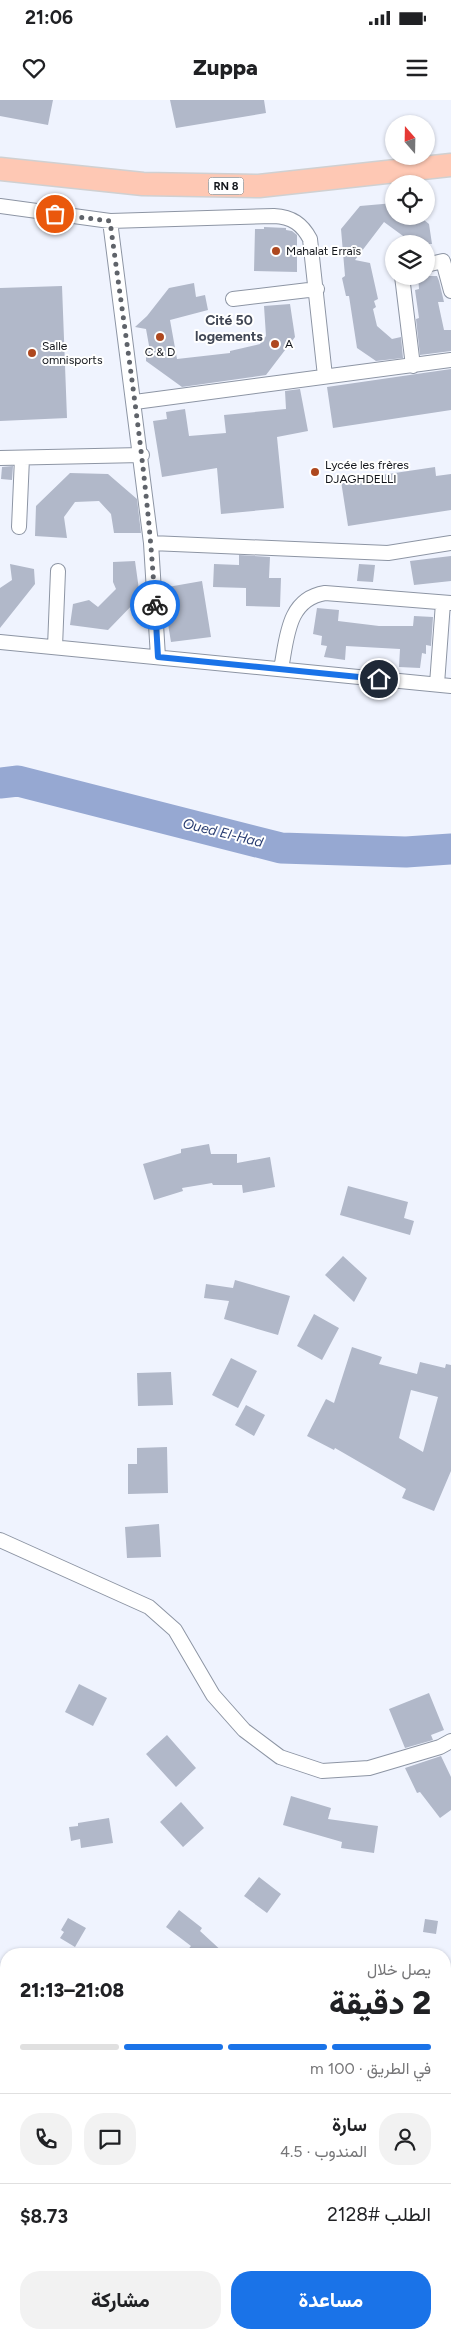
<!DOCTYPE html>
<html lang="ar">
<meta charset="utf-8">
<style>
:root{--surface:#fff;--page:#f2f2f2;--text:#202124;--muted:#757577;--line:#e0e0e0;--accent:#1a73e8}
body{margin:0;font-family:Figtree,Vazirmatn,sans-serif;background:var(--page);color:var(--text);direction:rtl;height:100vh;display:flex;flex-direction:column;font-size:19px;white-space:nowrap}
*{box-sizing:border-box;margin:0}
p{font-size:16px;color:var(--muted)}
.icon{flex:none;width:28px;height:28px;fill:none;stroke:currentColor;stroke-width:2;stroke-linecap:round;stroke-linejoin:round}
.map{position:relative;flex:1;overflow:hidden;direction:ltr}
.panel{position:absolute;left:0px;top:1848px;width:451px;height:391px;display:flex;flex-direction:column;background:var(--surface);border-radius:20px 20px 0 0;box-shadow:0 1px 4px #0004;direction:rtl}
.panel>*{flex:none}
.needle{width:32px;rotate:340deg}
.controls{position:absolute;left:385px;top:15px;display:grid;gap:10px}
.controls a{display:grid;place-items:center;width:50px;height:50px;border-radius:50%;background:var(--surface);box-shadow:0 1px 4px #0004;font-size:25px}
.pin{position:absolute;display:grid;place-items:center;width:42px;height:42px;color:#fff;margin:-21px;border:2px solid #fff;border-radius:50%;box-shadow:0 1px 5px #0007}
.courier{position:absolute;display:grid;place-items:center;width:50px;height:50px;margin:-25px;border:4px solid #1a73e8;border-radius:50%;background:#fff;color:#222;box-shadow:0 1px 6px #0007}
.overview em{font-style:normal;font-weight:800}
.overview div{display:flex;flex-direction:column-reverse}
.overview{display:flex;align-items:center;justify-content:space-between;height:85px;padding:0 20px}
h1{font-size:32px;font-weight:800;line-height:38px}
.bar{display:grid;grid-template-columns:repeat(4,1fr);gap:8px 5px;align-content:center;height:60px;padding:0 20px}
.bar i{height:6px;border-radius:4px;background:var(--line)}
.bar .current{background:var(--accent)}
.bar p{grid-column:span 4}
.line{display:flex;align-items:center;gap:12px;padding:0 20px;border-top:1px solid var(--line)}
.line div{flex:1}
.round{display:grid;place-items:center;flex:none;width:52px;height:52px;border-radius:20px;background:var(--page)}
.cta{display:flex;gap:10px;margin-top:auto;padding:10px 20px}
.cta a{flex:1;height:58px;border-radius:20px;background:var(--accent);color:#fff;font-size:20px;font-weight:800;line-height:58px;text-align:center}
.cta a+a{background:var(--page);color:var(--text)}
.status{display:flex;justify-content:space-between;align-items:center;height:35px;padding:0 25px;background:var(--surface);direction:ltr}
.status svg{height:14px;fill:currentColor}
header{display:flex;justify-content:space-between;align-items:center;height:65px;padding:0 20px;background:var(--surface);font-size:22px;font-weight:800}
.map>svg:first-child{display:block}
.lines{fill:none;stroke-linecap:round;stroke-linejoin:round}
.river{stroke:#96a8d2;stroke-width:31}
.building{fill:#b1b8c9;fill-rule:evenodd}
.street-casing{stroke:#8d95a4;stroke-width:16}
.primary-casing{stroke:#d0d0d1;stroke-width:25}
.street{stroke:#fff;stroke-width:14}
.primary{stroke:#fec8b4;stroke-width:22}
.done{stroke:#5f636a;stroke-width:5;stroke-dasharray:0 9}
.route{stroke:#1a73e8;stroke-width:6}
.poi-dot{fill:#ae481f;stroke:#fff;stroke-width:2}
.labels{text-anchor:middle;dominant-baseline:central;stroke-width:4;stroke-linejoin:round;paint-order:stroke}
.shield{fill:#fff;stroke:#595b5f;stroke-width:1}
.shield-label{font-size:11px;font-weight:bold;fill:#12151b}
.poi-label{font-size:12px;fill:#12151b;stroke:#fff;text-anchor:start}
.neighbourhood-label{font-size:14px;font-weight:bold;fill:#404654;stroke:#fff}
.water-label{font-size:14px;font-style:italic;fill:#293d72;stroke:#fff}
</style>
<div class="status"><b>21:06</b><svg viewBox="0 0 49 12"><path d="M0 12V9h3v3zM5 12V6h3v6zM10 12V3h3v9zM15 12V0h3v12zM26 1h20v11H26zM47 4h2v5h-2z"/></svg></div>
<header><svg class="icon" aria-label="menu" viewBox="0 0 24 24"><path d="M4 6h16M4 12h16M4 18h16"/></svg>Zuppa<svg class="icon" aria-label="heart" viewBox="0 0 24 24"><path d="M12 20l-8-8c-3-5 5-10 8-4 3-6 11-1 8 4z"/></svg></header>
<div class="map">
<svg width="451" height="2238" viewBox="0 0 451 2238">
<rect width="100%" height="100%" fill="#eff3fe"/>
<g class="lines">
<path class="river" d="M0,683L18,681L281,748L406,752L451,749"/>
</g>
<path class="building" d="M0,0H53L48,25L0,16Z
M170,0H264L266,13L176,28Z
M394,103V116H419L429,124L432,144H414L384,122L355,160L370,163L378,199L374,201L376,207L373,209L377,226L392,239L401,237L403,258L376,261L357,248L349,196H346L342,178L345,176L341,129L360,106Z
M264,127L286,128V130L292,131L297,135V172L254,171L255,129H264Z
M418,176H437L439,181L444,202H438L444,230H451V251L420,255L416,219L419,218L415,190L419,189Z
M194,183L196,197L205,195L208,210L170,220L177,259L230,253V251L260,244L266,236L264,206L290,204L295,237L266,275L182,287L146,261V252L150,251L146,229L135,227L147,216L169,188Z
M62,186L67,318L0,321V188Z
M451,269V310L333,328L327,287Z
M300,289L308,331L277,337L284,408L221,414L217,368L162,377L153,321L167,319L166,312L185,309L189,336L226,333L224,315L286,309L285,291Z
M13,366L12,380L1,379L2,367Z
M435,367L436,376L451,374V410L348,426L341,381Z
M70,373L108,374L137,399L141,433H114L111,414L99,401L75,402L64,417L67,438L35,436L36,406Z
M239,455L270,457L269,478H281L280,507L246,506V488L213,487L214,464L239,465Z
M451,456V481L414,485L410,461Z
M135,461L140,497L108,530L70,525L73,504L89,500L98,507L116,489L113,482V462Z
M10,464L34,469L35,484L0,528V488L12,480Z
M359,464L375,465L373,482L357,481Z
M202,481L211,537L171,542L162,488Z
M317,508L339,510L338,521L379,526H413L414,516L433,517L431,546L426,545V554L422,553L420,568L399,567L400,549L346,546L345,560L324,557L327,546L321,545L322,536L313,534Z
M209,1044L211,1054H237V1063L270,1057L275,1087L243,1093L242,1085H213L212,1083L182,1088L183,1091L154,1100L143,1064L181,1053V1049Z
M348,1086L408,1102L404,1118L414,1121L410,1135L340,1115Z
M343,1156L367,1178L354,1202L325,1175Z
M235,1180L290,1196L278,1235L224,1219L229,1201L204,1198L206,1184L233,1188Z
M314,1214L339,1228L322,1260L297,1246Z
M352,1247L382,1257L379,1264L417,1274L420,1262L445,1268L446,1264L451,1265V1371L434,1411L402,1398L406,1389L335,1348L334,1350L307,1336L326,1299L334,1303ZM411,1290L438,1297L423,1352L399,1338Z
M231,1258L257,1271L238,1308L212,1295Z
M171,1272L173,1305L138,1306L137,1273Z
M246,1305L265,1315L254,1336L235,1325Z
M167,1347L168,1393L128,1394V1364H137V1348Z
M159,1424L161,1457L127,1458L125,1427Z
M79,1584L107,1598L93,1626L65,1612Z
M429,1593L444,1630L431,1635L433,1640L405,1648L389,1609Z
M167,1635L196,1668L176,1687L146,1654Z
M441,1656L451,1677V1710L440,1718L420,1692L417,1693L405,1668Z
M291,1696L331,1708L328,1719L378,1726L374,1753L341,1748L342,1742L283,1725Z
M181,1702L204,1728L183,1747L160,1722Z
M109,1718L113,1743L81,1748L80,1739L71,1741L69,1727L78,1726V1723Z
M259,1777L281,1794L267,1813L244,1796Z
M179,1810L202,1828L200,1831L225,1854H184L191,1846L166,1827Z
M68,1818L86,1828L75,1847L60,1838L64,1832L61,1830Z
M425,1819L438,1821L436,1834L423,1832Z"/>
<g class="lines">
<defs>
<path id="street" d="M0,106L110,121L274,116C292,117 302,124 310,139L325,276
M110,121L151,443L158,557
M426,165L443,161L451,191
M402,176L413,266
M233,199L317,189
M135,302L451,260
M0,358L142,355
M19,427L22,358
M151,443L388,453L451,443
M0,542L451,586
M55,547L58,471
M281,569C287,539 287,499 325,493L451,503
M437,584L443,503
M0,1440L149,1507L175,1530L213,1595L244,1630L280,1657L322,1671L369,1668L440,1647L451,1641"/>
<path id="primary" d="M0,69L143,84L259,86L451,65"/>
</defs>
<use href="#street" class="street-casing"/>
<use href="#primary" class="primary-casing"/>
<use href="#street" class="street"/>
<use href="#primary" class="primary"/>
</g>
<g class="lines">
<path class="done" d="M55,114L110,121C127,249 148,376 155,505"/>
<path class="route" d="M155,505L158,557L379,579"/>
</g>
<g class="poi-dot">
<circle cx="276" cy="151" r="5"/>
<circle cx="160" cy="237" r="5"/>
<circle cx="275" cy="244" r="5"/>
<circle cx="32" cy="253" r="5"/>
<circle cx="315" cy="372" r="5"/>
</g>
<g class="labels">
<rect class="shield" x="208.5" y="77.5" width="35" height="17" rx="4"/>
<g class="shield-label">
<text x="226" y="86">RN 8</text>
</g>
<g class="poi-label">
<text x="286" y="151">Mahalat Erraïs</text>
<text x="285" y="244">A</text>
<text x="42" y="246">Salle<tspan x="42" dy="14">omnisports</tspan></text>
<text x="160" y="252" text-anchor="middle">C &amp; D</text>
<text x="325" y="365">Lycée les frères<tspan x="325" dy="14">DJAGHDELLI</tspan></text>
</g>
<g class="neighbourhood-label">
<text x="229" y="220">Cité 50<tspan x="229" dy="16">logements</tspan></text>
</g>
<g class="water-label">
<text transform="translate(223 733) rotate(14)">Oued El-Had</text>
</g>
</g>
</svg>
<div class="controls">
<a><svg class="needle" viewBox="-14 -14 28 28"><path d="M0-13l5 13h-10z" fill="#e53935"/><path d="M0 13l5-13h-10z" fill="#757577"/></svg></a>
<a><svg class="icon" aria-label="locate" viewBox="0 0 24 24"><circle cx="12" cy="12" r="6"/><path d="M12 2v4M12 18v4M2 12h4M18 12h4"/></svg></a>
<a><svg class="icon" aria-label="layers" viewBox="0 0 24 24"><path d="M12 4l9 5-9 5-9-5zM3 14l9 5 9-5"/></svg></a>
</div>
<div class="pin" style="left:55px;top:114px;background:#ea580c"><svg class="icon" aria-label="bag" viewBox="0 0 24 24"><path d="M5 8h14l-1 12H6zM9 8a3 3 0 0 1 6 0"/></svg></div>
<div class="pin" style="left:379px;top:579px;background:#1f2937"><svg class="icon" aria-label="home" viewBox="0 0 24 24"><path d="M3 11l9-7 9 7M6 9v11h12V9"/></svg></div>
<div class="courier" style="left:155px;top:505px"><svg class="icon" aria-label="bike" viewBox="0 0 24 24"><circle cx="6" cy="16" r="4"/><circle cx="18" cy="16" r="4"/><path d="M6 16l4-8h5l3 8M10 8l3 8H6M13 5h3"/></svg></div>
<section class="panel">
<div class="overview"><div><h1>2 دقيقة</h1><p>يصل خلال</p></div><em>21:08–21:13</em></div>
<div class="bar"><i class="current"></i><i class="current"></i><i class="current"></i><i></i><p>في الطريق · 100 m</p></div>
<div class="line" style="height:90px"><a class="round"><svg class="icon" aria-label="person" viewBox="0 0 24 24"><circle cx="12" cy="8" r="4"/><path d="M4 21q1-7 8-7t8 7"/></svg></a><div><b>سارة</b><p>المندوب · 4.5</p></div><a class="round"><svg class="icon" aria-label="chat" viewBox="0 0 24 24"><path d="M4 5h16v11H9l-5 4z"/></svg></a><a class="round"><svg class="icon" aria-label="phone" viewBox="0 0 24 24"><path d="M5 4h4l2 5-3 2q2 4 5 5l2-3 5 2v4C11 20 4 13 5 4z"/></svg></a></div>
<div class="line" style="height:65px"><div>الطلب #2128</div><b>$8.73</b></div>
<div class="cta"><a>مساعدة</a><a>مشاركة</a></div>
</section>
</div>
